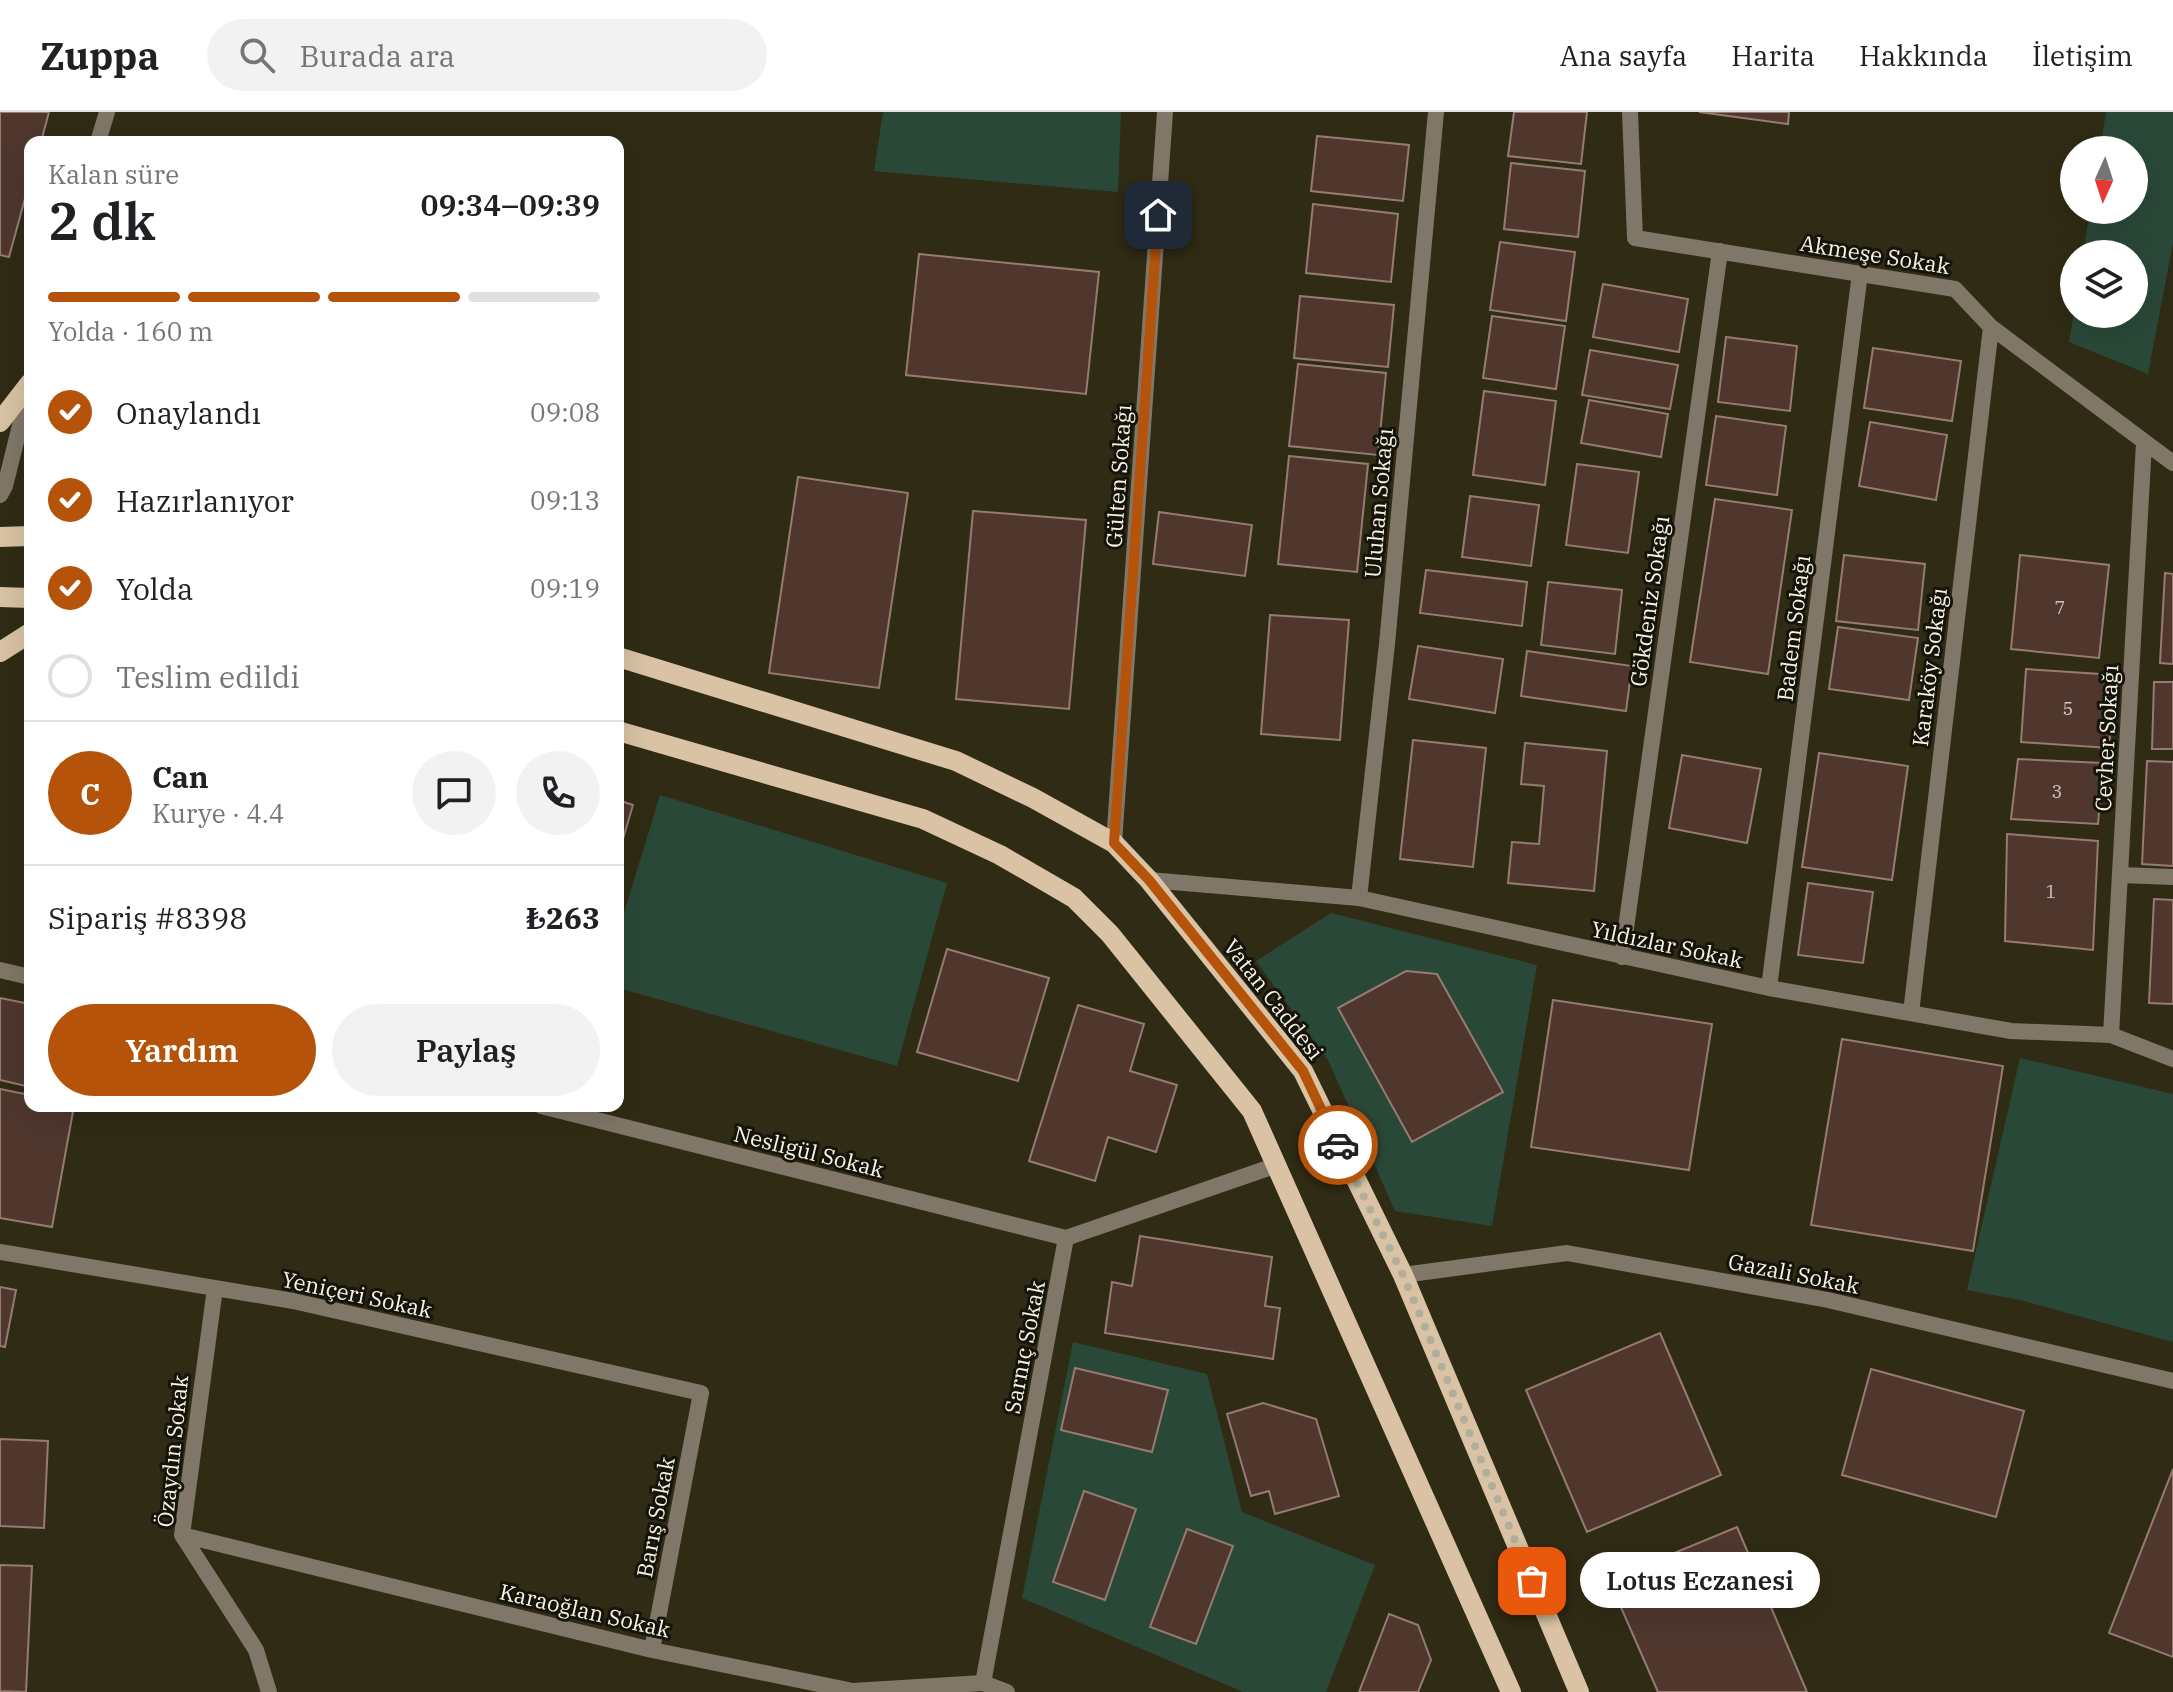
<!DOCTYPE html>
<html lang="tr">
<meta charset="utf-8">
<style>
:root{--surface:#fff;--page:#f2f2f2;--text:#202124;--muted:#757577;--line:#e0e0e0;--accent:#b45309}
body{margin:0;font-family:"IBM Plex Serif",serif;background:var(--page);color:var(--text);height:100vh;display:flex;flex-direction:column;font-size:30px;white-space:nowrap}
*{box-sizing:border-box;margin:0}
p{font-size:26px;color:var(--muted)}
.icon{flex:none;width:44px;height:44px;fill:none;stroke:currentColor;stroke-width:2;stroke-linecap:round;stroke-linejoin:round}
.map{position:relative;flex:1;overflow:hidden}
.sheet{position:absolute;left:24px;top:24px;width:600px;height:976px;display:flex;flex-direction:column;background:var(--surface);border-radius:16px;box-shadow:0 8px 32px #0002}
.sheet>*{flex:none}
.needle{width:52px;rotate:183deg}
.buttons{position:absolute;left:2060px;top:24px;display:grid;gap:16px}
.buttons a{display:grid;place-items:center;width:88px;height:88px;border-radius:50%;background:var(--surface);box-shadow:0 8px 32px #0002;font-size:40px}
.pin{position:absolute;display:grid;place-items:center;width:68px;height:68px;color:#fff;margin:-34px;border-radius:16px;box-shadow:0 4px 12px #0006}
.courier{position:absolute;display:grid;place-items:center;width:80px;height:80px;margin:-40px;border:6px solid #b45309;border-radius:50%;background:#fff;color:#222;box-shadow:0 2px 10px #0007}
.bubble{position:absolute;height:56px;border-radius:28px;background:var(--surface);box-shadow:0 8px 32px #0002;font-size:26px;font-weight:600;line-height:56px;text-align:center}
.summary em{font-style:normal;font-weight:600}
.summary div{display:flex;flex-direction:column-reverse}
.summary{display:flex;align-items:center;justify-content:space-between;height:136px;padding:0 24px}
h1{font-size:52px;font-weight:600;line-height:60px}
.bar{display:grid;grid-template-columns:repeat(4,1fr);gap:12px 8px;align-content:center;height:96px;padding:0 24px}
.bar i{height:10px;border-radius:6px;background:var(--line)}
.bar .current{background:var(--accent)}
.bar p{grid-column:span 4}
.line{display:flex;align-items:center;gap:20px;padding:0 24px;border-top:2px solid var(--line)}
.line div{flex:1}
.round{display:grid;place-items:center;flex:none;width:84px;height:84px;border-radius:42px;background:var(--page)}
ol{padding:0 24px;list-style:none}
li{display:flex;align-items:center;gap:24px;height:88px}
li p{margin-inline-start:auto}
li .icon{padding:8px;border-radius:50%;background:var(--accent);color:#fff;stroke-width:4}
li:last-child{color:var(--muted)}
li i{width:44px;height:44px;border:4px solid var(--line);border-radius:50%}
.button{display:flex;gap:16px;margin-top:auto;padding:16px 24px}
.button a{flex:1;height:92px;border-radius:48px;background:var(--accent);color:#fff;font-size:32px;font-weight:600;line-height:92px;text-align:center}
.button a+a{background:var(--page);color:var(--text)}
header{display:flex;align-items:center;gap:48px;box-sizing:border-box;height:112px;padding:0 40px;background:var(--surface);border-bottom:2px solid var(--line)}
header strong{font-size:38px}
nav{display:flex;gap:44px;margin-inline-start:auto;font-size:28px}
.search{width:560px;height:72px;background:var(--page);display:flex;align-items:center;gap:20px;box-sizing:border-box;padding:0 28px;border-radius:44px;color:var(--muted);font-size:30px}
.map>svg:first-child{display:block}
.green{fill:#2a4838}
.building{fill:#4f372e;stroke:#967b71;stroke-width:2}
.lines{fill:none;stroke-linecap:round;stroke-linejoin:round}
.service{stroke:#817768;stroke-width:16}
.minor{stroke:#817768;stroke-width:16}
.tertiary{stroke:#817768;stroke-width:16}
.primary{stroke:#d9c3a4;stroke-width:20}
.done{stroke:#b1ae9c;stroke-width:8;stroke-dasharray:0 14.4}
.route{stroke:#b45309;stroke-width:10}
.labels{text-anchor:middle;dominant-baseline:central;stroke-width:6;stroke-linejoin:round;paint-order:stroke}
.number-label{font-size:18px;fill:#cdc5b8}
.street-label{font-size:22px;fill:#f7f4e6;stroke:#16140a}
</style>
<header>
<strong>Zuppa</strong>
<div class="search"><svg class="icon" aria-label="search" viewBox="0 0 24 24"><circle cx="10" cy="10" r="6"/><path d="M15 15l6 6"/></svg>Burada ara</div>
<nav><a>Ana sayfa</a><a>Harita</a><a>Hakkında</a><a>İletişim</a></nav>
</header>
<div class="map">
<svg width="2173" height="1580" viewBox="0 0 2173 1580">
<rect width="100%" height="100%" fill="#302b14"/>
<path class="green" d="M883,0H1121L1118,80L874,59Z
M2106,0H2173V131L2148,262L2069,230L2074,201L2134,202V142H2083L2090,98H2134V38H2100Z
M660,683L947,771L897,954L618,876V820Z
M1331,801L1537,853L1492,1114L1395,1099L1328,948L1256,849Z
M2020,946L2173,982V1230L2020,1188L1967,1178Z
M1073,1230L1207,1262L1242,1400L1375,1453L1326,1580H1243L1022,1486Z"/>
<path class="building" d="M0,0H49L41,30H30V68L9,145L0,143Z
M1514,0H1587L1581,52L1508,44Z
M1699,0H1789L1788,12Z
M1317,24L1409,33L1403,89L1311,79Z
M1511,51L1585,59L1578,125L1504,117Z
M1313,92L1398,102L1391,170L1306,161Z
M1500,130L1575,140L1566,209L1490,198Z
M919,142L1099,160L1086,282L906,263Z
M1603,172L1688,187L1679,240L1593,225Z
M1300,184L1394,193L1388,255L1294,246Z
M1492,204L1565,214L1556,277L1483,266Z
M1726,225L1797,234L1790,299L1718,290Z
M1873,236L1961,249L1952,309L1864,296Z
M1590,238L1678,253L1670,297L1582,283Z
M1298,252L1386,261L1378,343L1289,334Z
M1484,279L1556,289L1545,373L1473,363Z
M1589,288L1668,302L1661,345L1581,331Z
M1716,304L1786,314L1777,383L1706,373Z
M1870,310L1947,323L1936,388L1859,374Z
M1289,344L1368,352L1357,460L1278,452Z
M1577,352L1639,360L1628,441L1566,433Z
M798,365L908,381L879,576L769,561Z
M1470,384L1539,393L1531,454L1462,445Z
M1715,387L1792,398L1768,562L1690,550Z
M973,399L1086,408L1069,597L956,587Z
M1159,400L1252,413L1245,464L1153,452Z
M1844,443L1925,452L1918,518L1836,509Z
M2020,443L2109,453L2099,546L2011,537Z
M1426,458L1527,470L1522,514L1420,501Z
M2165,461L2173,462V552L2160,551Z
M1548,470L1622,478L1615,542L1541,533Z
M1270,503L1349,508L1340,628L1261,622Z
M1838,515L1918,526L1909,588L1829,577Z
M1418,534L1503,547L1495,601L1409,587Z
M1527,539L1632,554L1626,599L1521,584Z
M2026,557L2115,563L2109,636L2021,630Z
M2154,570H2173V637H2152Z
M1413,628L1486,636L1473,755L1400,747Z
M1525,631L1607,639L1594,779L1508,771L1512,730L1539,732L1544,674L1521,672Z
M1819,641L1908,654L1892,768L1802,755Z
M1682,643L1761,657L1747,731L1669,716Z
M2018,647L2103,651L2098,712L2011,707Z
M2147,649L2173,650V754L2142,752Z
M618,688L633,693L618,744Z
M2007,722L2098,729L2093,838L2005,829Z
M1808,771L1873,780L1863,851L1798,843Z
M2154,787L2173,788V892L2149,891Z
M947,837L1049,866L1018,969L917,940Z
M1406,859L1437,862L1503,980L1412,1030L1338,896Z
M0,886L30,892V975L0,968Z
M1553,888L1712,912L1689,1058L1531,1035Z
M1078,893L1144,912L1130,959L1177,973L1156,1040L1108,1025L1095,1069L1029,1049Z
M1842,927L2003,954L1973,1139L1811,1113Z
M0,977L30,983V994H74L52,1115L0,1106Z
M1140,1124L1272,1145L1265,1194L1280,1196L1273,1247L1105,1221L1112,1170L1132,1174Z
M0,1175L16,1178L5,1235L0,1234Z
M1660,1221L1721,1363L1587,1420L1526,1278Z
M1075,1256L1168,1278L1152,1340L1061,1318Z
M1871,1257L2024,1299L1996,1405L1842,1363Z
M1263,1291L1316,1307L1339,1384L1275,1402L1269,1379L1251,1384L1227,1302Z
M0,1327L48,1329L44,1416L0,1414Z
M2173,1357V1545L2109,1521Z
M1084,1379L1136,1397L1105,1488L1053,1470Z
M1737,1415L1807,1580H1658L1609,1468Z
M1187,1417L1233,1434L1196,1532L1150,1515Z
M0,1453L32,1454L26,1580L0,1579Z
M1389,1502L1418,1513L1431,1548L1418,1580H1359Z"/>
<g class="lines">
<path class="service" d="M2120,763L2173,765"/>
<path class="minor" d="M1630,0L1635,126L1955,177L1991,215L2173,351
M1114,731L1165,0
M1149,768L1359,786L1769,876L2011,919L2111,923L2173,947
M1359,786L1387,532L1436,0
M1622,845L1720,139
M0,858L30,865
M1769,876L1860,161
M1911,901L1991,215
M2111,923L2144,331
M541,994L1066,1126
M0,1140L293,1189L701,1281L652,1538
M1403,1163L1567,1141L1828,1188L2173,1269
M215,1176L182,1423L256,1538L269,1580
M182,1423L652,1538L853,1579L983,1571L1007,1580
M983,1571L1066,1126L1277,1053"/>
<path class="tertiary" d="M98,30L107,0
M0,383L5,374L29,277"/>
<path class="primary" d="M0,310L30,271
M0,425L30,424
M0,485L30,486
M0,540L30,521
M618,545L956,649L1033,686L1114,731L1149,768L1303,959L1403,1163L1579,1580
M618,619L923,707L1000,743L1074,786L1110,822L1252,999L1511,1580"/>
</g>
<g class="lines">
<path class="done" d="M1338,1033L1403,1163L1532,1469"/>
<path class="route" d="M1158,103L1114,731L1149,768L1303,959L1338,1033"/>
</g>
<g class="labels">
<g class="number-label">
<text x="2060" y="495">7</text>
<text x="2068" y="596">5</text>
<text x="2057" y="679">3</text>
<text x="2051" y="779">1</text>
</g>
<g class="street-label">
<text transform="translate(1875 142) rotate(9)">Akmeşe Sokak</text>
<text transform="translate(1118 364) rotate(-86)">Gülten Sokağı</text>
<text transform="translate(1378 391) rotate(-85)">Uluhan Sokağı</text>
<text transform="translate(1649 489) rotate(-82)">Gökdeniz Sokağı</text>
<text transform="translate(1793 516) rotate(-83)">Badem Sokağı</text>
<text transform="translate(1929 555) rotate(-83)">Karaköy Sokağı</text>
<text transform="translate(2106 626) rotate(-87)">Cevher Sokağı</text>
<text transform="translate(1667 832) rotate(12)">Yıldızlar Sokak</text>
<text transform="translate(1274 887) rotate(52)">Vatan Caddesi</text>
<text transform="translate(809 1039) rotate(14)">Nesligül Sokak</text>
<text transform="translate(1794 1161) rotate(11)">Gazali Sokak</text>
<text transform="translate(357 1182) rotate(12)">Yeniçeri Sokak</text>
<text transform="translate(1024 1235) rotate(-79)">Sarnıç Sokak</text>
<text transform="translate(172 1339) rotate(-84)">Özaydın Sokak</text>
<text transform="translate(655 1405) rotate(-79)">Barış Sokak</text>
<text transform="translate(585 1498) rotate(13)">Karaoğlan Sokak</text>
</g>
</g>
</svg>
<div class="buttons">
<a><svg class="needle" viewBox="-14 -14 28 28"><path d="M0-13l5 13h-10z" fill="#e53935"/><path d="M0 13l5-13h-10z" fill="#757577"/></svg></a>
<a><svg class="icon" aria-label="layers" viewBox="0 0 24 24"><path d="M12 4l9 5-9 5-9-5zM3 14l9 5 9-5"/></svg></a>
</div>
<div class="pin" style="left:1532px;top:1469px;background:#ea580c"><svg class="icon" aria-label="bag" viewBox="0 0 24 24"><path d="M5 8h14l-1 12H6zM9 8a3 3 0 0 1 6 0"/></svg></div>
<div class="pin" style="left:1158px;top:103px;background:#1f2937"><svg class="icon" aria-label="home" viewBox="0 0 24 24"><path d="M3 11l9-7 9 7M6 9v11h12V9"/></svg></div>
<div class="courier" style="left:1338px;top:1033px"><svg class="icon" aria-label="car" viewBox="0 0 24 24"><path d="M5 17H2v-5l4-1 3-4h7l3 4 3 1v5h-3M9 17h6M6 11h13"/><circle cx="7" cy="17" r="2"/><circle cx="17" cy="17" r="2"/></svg></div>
<div class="bubble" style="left:1580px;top:1440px;width:240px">Lotus Eczanesi</div>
<section class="sheet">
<div class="summary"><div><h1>2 dk</h1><p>Kalan süre</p></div><em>09:34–09:39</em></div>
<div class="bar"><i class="current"></i><i class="current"></i><i class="current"></i><i></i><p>Yolda · 160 m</p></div>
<ol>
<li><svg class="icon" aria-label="check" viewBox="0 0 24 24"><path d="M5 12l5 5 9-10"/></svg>Onaylandı<p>09:08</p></li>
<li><svg class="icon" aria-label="check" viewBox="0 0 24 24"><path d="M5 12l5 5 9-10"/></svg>Hazırlanıyor<p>09:13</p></li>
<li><svg class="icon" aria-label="check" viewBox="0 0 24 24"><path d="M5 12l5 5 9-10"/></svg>Yolda<p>09:19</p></li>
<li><i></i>Teslim edildi</li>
</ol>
<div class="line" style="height:144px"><b class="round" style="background:var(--accent);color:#fff">C</b><div><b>Can</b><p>Kurye · 4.4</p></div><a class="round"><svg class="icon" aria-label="chat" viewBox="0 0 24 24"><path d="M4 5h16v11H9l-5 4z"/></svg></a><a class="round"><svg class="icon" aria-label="phone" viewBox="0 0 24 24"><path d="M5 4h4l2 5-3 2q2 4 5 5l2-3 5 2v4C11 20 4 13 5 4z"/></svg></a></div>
<div class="line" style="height:104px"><div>Sipariş #8398</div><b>₺263</b></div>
<div class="button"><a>Yardım</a><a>Paylaş</a></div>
</section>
</div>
